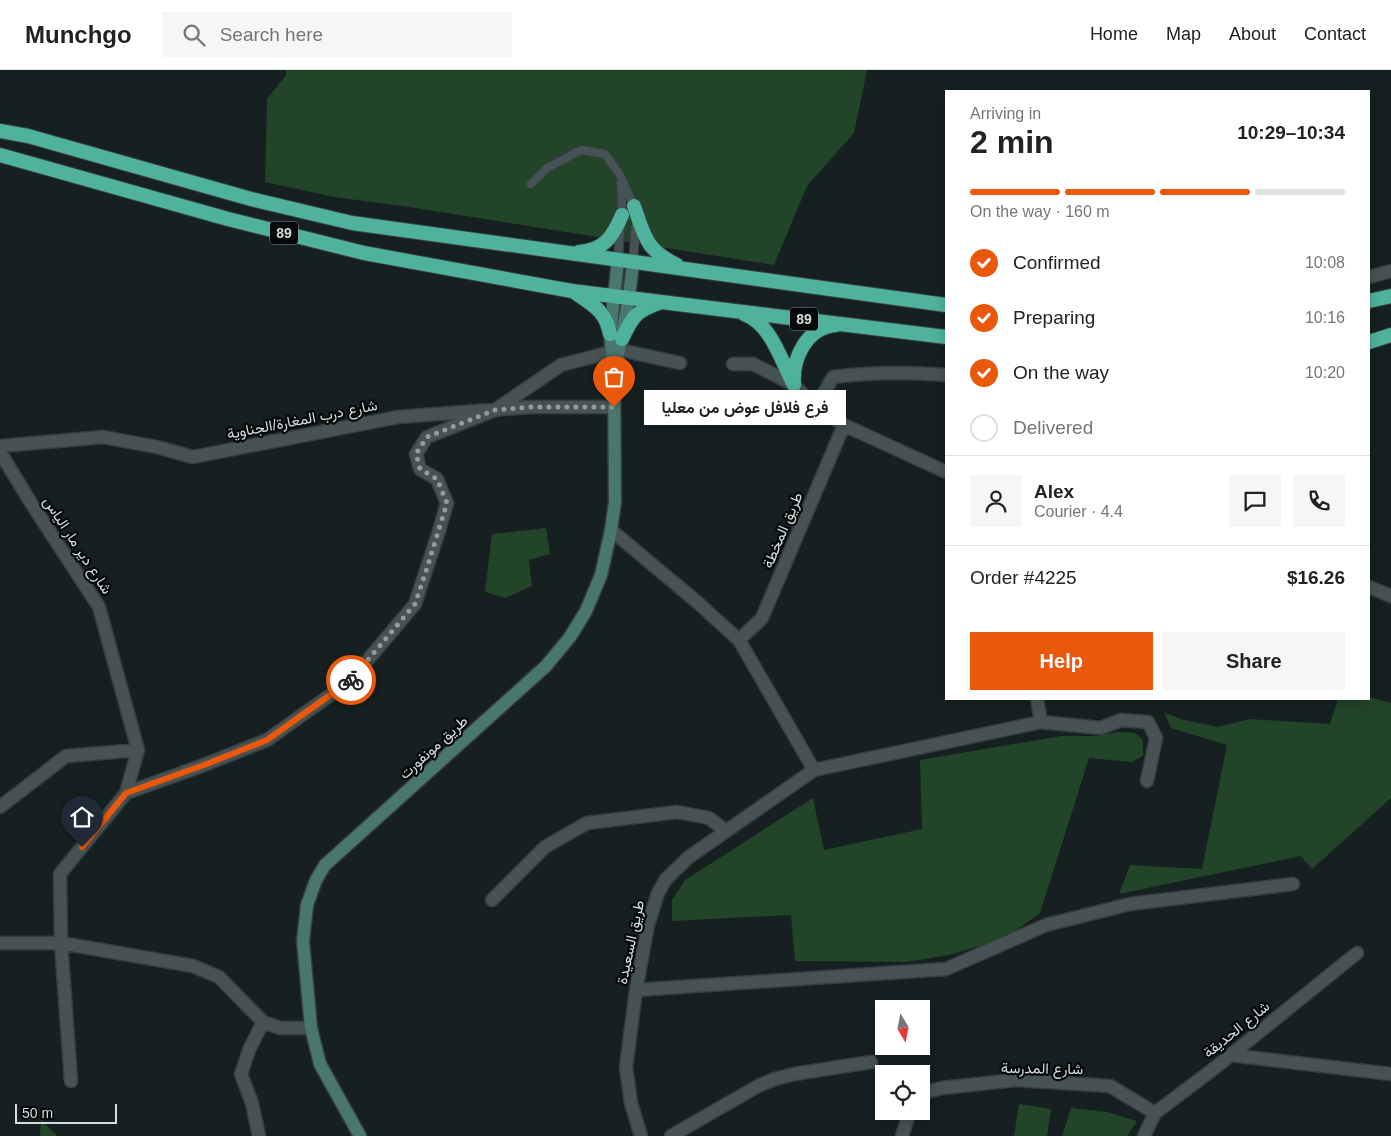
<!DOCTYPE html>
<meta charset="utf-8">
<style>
:root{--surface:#fff;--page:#f6f6f6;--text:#222;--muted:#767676;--line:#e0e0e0;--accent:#ea580c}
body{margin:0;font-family:Helvetica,Vazirmatn,sans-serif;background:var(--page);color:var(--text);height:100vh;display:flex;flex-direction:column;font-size:19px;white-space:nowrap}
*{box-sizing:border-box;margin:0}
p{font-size:16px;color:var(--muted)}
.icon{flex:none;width:28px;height:28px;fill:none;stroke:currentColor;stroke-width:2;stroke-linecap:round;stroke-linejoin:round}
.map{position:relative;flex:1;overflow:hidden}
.sheet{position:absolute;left:945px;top:20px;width:425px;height:610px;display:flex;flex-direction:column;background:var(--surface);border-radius:0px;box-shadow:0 2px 12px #0003}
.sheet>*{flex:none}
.needle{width:32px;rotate:170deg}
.controls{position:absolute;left:875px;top:930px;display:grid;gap:10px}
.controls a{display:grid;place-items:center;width:55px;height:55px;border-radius:0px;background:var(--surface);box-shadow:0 2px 12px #0003;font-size:25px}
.scale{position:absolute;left:15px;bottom:12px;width:102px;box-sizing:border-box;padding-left:5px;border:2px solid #d6ddde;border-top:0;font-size:14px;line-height:18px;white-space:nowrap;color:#d6ddde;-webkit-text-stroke:4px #050909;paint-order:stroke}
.pin{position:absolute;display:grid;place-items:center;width:42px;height:42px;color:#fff;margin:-51px -21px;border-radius:50% 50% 50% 0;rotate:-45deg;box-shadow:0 0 5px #0007}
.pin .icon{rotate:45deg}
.courier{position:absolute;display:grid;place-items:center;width:50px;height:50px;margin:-25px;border:4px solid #ea580c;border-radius:50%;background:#fff;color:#222;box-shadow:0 1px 6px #0007}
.bubble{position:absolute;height:35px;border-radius:0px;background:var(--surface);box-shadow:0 2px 12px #0003;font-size:16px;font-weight:700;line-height:35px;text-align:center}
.overview em{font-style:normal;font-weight:700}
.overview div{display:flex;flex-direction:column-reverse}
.overview{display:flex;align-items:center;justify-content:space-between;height:85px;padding:0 25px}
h1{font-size:32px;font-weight:700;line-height:38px}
.bar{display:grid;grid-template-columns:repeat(4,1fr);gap:8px 5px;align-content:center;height:60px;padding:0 25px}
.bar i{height:6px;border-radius:4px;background:var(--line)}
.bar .on{background:var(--accent)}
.bar p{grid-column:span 4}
.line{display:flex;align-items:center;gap:12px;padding:0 25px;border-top:1px solid var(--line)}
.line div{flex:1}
.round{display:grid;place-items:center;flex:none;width:52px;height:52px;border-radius:0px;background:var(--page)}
ol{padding:0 25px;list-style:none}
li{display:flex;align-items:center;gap:15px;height:55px}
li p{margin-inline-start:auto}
li .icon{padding:5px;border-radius:50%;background:var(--accent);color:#fff;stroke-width:4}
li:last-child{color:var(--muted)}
li i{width:28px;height:28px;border:2px solid var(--line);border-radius:50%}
.primary-button{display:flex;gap:10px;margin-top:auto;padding:10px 25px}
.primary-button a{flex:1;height:58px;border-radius:0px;background:var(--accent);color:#fff;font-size:20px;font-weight:700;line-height:58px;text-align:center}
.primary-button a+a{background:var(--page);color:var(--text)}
header{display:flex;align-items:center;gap:30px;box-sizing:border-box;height:70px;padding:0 25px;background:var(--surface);border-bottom:1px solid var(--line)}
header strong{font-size:24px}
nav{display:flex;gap:28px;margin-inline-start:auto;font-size:18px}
.search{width:350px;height:45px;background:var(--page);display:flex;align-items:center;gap:12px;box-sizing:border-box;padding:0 18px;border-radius:0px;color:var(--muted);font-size:19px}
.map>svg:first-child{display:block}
.green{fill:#224429}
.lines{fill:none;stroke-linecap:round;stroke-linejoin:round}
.service-casing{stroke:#363d3e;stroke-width:10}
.minor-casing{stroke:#363d3e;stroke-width:15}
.secondary-casing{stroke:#363d3e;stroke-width:15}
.trunk-casing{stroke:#363d3e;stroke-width:16}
.service{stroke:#465253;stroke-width:8}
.minor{stroke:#465253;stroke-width:12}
.secondary{stroke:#49766f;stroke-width:12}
.trunk{stroke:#4fb29c;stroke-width:14}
.done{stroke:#939b9c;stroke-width:5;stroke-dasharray:0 9}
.route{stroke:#ea580c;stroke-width:6}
.labels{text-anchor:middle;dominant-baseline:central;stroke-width:4.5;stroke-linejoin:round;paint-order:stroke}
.shield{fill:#050909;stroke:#979d9e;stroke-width:1}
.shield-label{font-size:14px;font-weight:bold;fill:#d6ddde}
.street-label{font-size:15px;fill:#d6ddde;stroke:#050909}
</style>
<header>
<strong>Munchgo</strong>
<div class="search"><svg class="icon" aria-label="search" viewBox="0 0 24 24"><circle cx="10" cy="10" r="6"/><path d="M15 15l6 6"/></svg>Search here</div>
<nav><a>Home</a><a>Map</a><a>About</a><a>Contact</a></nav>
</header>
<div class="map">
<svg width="1391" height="1066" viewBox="0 0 1391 1066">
<rect width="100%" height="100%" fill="#162021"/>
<path class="green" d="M286,0H867L854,63L807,116L774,195L409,137L334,127L265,112L267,29L286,5Z
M546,458L550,484L529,490L532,516L505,528L485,522L492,464Z
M1369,627L1391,633V728L1312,799L1301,786L1119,824L1130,795L1202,799L1227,675L1171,658L1164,642L1180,649L1218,657L1250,649L1330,654L1338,629H1369Z
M1118,662L1135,663L1143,670V686L1132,692L1089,688L1040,843L1004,869L949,885L906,892L795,891L791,845L672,851V830L685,810L813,728L824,780L922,759L920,690L1061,666H1096Z
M1019,1034L1051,1039L1047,1066H1014Z
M1071,1038L1107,1042L1137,1051L1127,1066H1062Z
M41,1049L57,1066H40Z"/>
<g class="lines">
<defs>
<path id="service" d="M531,114L547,98L581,80L605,84L620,105L633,134L634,139
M618,190L622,135L621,113
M633,193L636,153"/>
<path id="minor" d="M1369,207L1391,201
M620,280L680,293
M733,294H753L794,315L816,337L844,355L946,402
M816,337L833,307C871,302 908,302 946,305
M0,376L103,367L157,377L193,387L398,347L531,337H614
M0,382L31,433L99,537L138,680L126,723
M611,460L697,532L739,570L814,700
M1369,517L1391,526
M739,570L762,548L844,355
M1037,629L1041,652
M0,737L66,686L138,680
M492,830L545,777L587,753L677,742L709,748L726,761
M0,873H61L193,896L219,907L263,952L280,958H311
M636,920L946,899L1046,855L1130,834L1293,814
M1230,985L1391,1004
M71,1011L61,873L60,804L126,723L204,695L267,670L350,611L415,534L439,461L447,433L437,409L420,399L416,384L427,367L495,340L561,295L611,282
M921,1023L942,1018L1015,1010L1110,1016L1155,1043
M259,1066L252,1033L241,1004L249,980L263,952
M641,1066L631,1033L626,997L636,920L648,855L658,823L666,809L689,787L814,700L1041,652L1101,658L1121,650L1148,652L1156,668L1147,711
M671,1066L758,1016L775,1009L794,1004L871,992
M902,1066L910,1041
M1144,1066L1155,1043L1216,997L1357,883"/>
<path id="secondary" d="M616,295L629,227L633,193
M360,1066L320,994L311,958L303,871L307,835L316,810L325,795L546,596L570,567L586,541L601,505L611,460L615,432L614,305L610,264L618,190"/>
<path id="trunk" d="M0,61L28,66L251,129L352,153L946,235
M0,85L228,149L364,183L572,221L946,267
M634,136C645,167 646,180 677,195
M579,182C605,180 613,166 622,145
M573,221C592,235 605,239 610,264
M1369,231L1391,226
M744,244C771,253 781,291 794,315
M622,269C632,247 636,241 659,233
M1369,272L1391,265
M794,314C792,288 807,257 836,255"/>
</defs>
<use href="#service" class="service-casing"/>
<use href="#minor" class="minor-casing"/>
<use href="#secondary" class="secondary-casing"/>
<use href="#trunk" class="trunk-casing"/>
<use href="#service" class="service"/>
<use href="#minor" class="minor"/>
<use href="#secondary" class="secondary"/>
<use href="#trunk" class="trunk"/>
</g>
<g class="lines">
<path class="done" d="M351,610L415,534L427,498L447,433L437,409L420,399L416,384L427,367L495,340L531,337H614"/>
<path class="route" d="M82,777L126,723L204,695L267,670L351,610"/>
</g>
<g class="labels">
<g class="shield">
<rect x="270" y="151.5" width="28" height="23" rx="4"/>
<rect x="790" y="237.5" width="28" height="23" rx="4"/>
</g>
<g class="shield-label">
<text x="284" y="163">89</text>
<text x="804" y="249">89</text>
</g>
<g class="street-label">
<text transform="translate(302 349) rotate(-11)">شارع درب المغارة/الجناوية</text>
<text transform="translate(782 460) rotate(-67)">طريق المخطة</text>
<text transform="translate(78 475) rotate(57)">شارع دير مار الياس</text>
<text transform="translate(433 677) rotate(-42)">طريق مونفورت</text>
<text transform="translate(630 872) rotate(-78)">طريق السعيدة</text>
<text transform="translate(1236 959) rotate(-39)">شارع الحديقة</text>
<text transform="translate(1042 998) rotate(1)">شارع المدرسة</text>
</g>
</g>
</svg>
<div class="controls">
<a><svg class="needle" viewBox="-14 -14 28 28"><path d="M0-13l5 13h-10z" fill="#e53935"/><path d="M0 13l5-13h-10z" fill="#767676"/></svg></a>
<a><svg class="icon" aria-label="locate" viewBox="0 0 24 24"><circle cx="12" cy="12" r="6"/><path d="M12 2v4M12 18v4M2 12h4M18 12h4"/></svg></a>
</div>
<div class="scale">50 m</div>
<div class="pin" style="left:614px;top:337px;background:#ea580c"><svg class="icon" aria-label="bag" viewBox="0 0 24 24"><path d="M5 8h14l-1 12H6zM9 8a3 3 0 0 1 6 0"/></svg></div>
<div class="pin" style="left:82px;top:777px;background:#1f2937"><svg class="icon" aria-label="home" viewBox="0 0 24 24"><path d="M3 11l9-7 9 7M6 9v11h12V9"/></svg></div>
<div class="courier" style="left:351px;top:610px"><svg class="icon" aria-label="bike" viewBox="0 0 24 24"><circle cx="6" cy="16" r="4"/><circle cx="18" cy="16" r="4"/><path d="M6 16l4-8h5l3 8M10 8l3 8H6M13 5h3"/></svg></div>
<div class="bubble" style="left:644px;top:320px;width:202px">فرع فلافل عوض من معليا</div>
<section class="sheet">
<div class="overview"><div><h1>2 min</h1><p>Arriving in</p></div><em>10:29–10:34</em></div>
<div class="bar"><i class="on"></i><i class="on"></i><i class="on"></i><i></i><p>On the way · 160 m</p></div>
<ol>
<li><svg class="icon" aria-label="check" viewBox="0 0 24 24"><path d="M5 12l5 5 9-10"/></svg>Confirmed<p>10:08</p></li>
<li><svg class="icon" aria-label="check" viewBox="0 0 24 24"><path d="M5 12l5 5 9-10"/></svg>Preparing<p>10:16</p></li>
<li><svg class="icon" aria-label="check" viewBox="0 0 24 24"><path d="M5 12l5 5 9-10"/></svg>On the way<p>10:20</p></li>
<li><i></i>Delivered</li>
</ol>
<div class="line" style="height:90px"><a class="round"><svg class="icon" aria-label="person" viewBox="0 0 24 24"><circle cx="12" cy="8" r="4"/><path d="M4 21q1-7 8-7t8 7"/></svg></a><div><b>Alex</b><p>Courier · 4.4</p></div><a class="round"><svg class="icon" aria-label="chat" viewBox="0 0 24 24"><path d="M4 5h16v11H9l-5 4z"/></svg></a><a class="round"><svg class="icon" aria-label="phone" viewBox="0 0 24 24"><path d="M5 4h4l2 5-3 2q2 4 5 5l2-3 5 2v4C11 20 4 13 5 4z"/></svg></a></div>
<div class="line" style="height:65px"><div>Order #4225</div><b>$16.26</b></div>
<div class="primary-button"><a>Help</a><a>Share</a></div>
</section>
</div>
